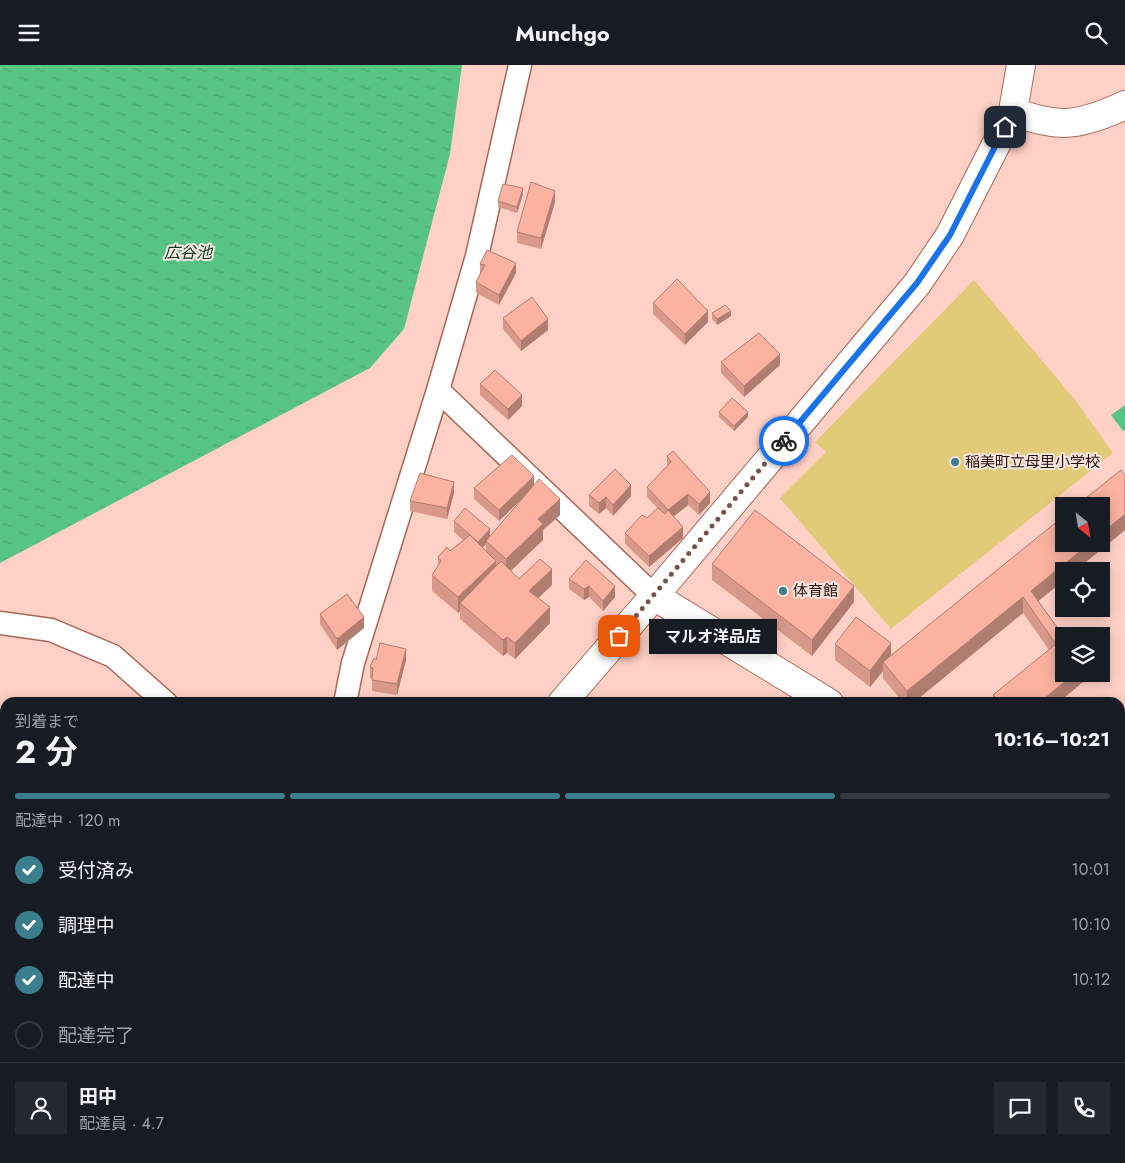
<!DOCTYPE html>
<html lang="ja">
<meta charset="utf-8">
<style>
:root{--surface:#171b24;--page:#242831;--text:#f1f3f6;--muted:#9ea1a6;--line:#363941;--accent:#3a7e8d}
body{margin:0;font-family:Jost,"Noto Sans JP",sans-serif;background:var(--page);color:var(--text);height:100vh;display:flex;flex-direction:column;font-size:19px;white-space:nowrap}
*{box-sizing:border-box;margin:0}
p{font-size:16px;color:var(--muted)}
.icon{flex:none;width:28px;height:28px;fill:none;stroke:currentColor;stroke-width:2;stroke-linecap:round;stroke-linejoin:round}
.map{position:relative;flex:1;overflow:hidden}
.side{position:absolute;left:0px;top:632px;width:1125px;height:466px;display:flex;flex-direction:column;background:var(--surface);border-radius:15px 15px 0 0;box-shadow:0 2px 12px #0003}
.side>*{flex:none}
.needle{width:32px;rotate:150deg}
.buttons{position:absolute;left:1055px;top:432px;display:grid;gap:10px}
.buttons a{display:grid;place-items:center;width:55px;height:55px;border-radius:0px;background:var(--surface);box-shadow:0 2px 12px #0003;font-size:25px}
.pin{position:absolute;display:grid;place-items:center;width:42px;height:42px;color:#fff;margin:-21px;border-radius:10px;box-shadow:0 2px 8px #0006}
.courier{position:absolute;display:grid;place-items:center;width:50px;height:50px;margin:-25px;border:4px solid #1a73e8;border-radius:50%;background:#fff;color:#222;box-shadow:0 1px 6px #0007}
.bubble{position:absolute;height:35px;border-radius:0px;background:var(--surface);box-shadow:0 2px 12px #0003;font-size:16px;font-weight:700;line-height:35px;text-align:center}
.head em{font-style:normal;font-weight:700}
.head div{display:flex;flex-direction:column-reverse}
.head{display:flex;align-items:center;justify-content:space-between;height:85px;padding:0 15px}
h1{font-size:32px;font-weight:700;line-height:38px}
.bar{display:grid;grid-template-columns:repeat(4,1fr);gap:8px 5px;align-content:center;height:60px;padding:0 15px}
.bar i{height:6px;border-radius:4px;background:var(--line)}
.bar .selected{background:var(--accent)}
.bar p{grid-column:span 4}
.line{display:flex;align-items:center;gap:12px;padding:0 15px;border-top:1px solid var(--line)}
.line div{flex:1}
.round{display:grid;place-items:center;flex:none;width:52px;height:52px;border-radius:0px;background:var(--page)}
ol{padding:0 15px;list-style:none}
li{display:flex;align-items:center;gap:15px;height:55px}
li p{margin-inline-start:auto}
li .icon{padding:5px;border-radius:50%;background:var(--accent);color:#fff;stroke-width:4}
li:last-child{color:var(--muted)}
li i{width:28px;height:28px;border:2px solid var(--line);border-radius:50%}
header{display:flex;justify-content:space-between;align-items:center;height:65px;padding:0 15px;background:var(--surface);font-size:22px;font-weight:700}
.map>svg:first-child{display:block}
.pitch{fill:#e1ca78}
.water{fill:url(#water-ripples)}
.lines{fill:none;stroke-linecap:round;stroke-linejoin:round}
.minor-casing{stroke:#a86555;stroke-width:25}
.tertiary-casing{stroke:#a86555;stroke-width:30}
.secondary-casing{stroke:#a86555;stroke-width:30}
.minor{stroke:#fff;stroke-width:22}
.tertiary{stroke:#fff;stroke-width:28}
.secondary{stroke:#fff;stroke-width:28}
.wall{fill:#d8998a;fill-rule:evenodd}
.shaded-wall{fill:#b07d70}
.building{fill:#fbb2a0;stroke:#b07d70}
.done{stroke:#75544c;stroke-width:5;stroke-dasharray:0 9}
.route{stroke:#1a73e8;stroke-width:6}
.poi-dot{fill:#3a7e8d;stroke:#f6e6e2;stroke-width:2}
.labels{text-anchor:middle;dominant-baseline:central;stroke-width:4;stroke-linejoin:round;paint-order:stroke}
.poi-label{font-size:15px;fill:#2a100a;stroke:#f6e6e2;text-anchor:start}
.water-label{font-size:16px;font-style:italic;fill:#0d3a21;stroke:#f6e6e2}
</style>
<header><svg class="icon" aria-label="menu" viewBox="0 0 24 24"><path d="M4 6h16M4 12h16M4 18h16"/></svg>Munchgo<svg class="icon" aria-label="search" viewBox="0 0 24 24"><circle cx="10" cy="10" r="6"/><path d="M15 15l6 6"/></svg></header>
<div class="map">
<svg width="1125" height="1098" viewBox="0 0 1125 1098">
<defs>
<pattern id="water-ripples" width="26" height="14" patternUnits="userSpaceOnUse" patternTransform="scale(1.25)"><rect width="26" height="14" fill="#59c584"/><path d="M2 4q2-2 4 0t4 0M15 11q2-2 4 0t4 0" fill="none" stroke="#4ea871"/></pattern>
</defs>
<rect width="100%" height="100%" fill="#ffd1c6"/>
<path class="pitch" d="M974,215L1076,336L1113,388L891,564L780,433L826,387L815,377Z"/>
<path class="water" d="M0,0H462L450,89L404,264L370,303L0,498Z
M1125,340V365L1123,366L1111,350Z"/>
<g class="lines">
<defs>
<path id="minor" d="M438,325L654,531
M0,558L51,565L113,591L166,638
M345,638L353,598L438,325L477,191L520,0
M1120,734L1125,735
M0,827L5,823
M0,866L5,848
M619,1094L621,1098
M1017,1094L1020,1098
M595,1098L602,1094
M859,1098L867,1094"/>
<path id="tertiary" d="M654,531L829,638
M0,748L5,755
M1120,1037L1125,1041"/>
<path id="secondary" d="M1013,46C1058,65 1082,60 1125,40
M562,638L654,531L917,219L950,170L1013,46L1021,0
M242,1098L244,1094"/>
</defs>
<use href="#minor" class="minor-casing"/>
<use href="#tertiary" class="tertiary-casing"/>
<use href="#secondary" class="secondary-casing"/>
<use href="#minor" class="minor"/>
<use href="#tertiary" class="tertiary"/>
<use href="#secondary" class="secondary"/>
</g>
<path class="wall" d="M523,129L517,148L498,142V136Z
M555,137L541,184L517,178V167Z
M480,199L516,208L499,240L476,228V217L480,209Z
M653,238L708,257L685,280L653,249Z
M712,248L731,251L717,260L712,254Z
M503,253L548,265L521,286L503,264Z
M721,297L780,300L744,332L721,308Z
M480,319L522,341L508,355L480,330Z
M719,347L748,352L734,366L719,352Z
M667,391L710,438L699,450L688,440L674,451L683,473L649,502L625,479V468L647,453L658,444L647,432V422L667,401Z
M1125,410V465L1075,506H1064V515L1038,536L1091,609V610L1058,638H993V630L1049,585L1023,548L913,638H903L883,613V606L870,622L835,595V579L891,590Z
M534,420L560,450L543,465V475L511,506L519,514L552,520L538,533L550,558L515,594L507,588L503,591L460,554V546L458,548L432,526V510L438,500V492L450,486L463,475L454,467V456L490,471L524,432L499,456L474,434V423ZM486,479V486L482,482Z
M454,428L447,454L410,446V436Z
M589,430L631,431L613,451L606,443L599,449L589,441Z
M712,499L854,537L812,591L712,515Z
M569,514L615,532L603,546L589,532L584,535L569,524Z
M320,549L364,563L337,585L320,559Z
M376,595H406L397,630L372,626V614L370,613V602Z"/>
<path class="shaded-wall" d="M523,123V129L517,148V142Z
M555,126V137L541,184V173Z
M516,198V208L499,240V230Z
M708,246V257L685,280V269Z
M731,246V251L717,260V254Z
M548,254V265L521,286V276Z
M780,289V300L744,332V321Z
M522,330V341L508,355V344Z
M748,347V352L734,366V361Z
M534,411V422L499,456V445Z
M454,417V428L447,454V443Z
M631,420V431L613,451V440Z
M710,427V438L699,450V439Z
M688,429V440L668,456V445Z
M606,432V443L599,449V438Z
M560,434V450L543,465V475L506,510V494L538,454Z
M1125,449V465L1075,506H1064V515L1031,542V526L1089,479H1101V469Z
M683,462V473L649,502V491Z
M490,464V474L486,476V479L478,487V477Z
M496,496V512L460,538V546L458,548V532Z
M552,504V520L529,542V526Z
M589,521V532L584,535V524Z
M615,521V532L603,546V536Z
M854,521V537L812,591V575Z
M1023,532V548L913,638H907V626Z
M550,542V558L515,594V578Z
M364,552V563L337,585V574Z
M507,572V588L503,591V575Z
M891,578V594L883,597V606L870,622V606Z
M406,584V595L397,630V619Z
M1074,609H1091V610L1058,638H1039Z"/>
<path class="building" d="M531,117L555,126L541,173L517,167Z
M503,119L523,123L517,142L498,136Z
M487,185L516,198L499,230L476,217L485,200L480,199Z
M677,214L708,246L685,269L653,238Z
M532,232L548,254L521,276L503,253Z
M725,240L731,246L717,254L712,248Z
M759,268L780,289L744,321L721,297Z
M495,305L522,330L508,344L480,319Z
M732,333L748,347L734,361L719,347Z
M673,386L710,427L699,439L688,429L668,445L647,422L671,397L667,391Z
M512,390L534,411L499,445L474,423Z
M615,404L631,420L613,440L606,432L599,438L589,430Z
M1121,405L1125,410V449L1101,469V441H1076Z
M420,408L454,417L447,443L410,436Z
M539,414L560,434L538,454L543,459L506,494L486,476Z
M465,443L490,464L478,477L454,456Z
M658,443L665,449L668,445L683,462L649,491L625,468L642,450L647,453Z
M755,445L854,521L812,575L712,499Z
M1064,451V479H1089L1031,526L1064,572V609H1074L1039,638H999L993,630L1056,579L1023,532L907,626L883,597Z
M470,470L496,496L458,532L432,510L441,496L438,492L447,482L450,486Z
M540,494L552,504L529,526L550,542L515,578L507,572L503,575L460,538L501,496L519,514Z
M586,495L615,521L603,536L589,521L584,524L569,514Z
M347,529L364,552L337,574L320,549Z
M856,552L891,578L870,606L835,579Z
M1072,567L1076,571H1067Z
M380,578L406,584L397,619L372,615L373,603L370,602L374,593L376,595Z"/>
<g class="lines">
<path class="done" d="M619,571L784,376"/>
<path class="route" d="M784,376L917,218L950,170L1005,62"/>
</g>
<g class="poi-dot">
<circle cx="955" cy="397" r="5"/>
<circle cx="783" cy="526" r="5"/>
</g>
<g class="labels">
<g class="poi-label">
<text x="965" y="397">稲美町立母里小学校</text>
<text x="793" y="526">体育館</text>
</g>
<g class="water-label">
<text x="188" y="187">広谷池</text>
</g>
</g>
</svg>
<div class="buttons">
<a><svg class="needle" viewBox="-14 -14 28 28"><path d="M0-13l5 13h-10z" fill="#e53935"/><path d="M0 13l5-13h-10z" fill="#9ea1a6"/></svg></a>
<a><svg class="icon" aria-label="locate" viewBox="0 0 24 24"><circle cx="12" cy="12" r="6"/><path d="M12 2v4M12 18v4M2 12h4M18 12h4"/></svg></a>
<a><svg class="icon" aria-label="layers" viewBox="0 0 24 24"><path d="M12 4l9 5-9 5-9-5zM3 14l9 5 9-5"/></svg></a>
</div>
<div class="pin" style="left:619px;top:571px;background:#ea580c"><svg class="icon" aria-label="bag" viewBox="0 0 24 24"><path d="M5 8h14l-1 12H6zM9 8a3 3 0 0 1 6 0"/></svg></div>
<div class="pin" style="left:1005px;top:62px;background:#1f2937"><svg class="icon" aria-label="home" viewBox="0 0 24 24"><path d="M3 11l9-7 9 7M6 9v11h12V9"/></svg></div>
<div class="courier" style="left:784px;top:376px"><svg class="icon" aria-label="bike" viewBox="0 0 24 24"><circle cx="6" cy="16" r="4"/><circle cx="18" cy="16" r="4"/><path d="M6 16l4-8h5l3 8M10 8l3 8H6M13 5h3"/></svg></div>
<div class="bubble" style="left:649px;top:554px;width:128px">マルオ洋品店</div>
<section class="side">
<div class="head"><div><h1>2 分</h1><p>到着まで</p></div><em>10:16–10:21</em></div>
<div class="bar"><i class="selected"></i><i class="selected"></i><i class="selected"></i><i></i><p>配達中 · 120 m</p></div>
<ol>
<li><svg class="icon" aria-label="check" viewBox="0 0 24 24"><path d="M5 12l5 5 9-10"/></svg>受付済み<p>10:01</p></li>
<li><svg class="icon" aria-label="check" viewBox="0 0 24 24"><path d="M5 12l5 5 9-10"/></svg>調理中<p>10:10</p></li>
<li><svg class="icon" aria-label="check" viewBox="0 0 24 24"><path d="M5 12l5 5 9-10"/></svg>配達中<p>10:12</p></li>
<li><i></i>配達完了</li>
</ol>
<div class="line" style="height:90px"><a class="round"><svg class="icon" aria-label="person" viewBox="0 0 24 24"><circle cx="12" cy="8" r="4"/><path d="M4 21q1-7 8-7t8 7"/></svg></a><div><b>田中</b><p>配達員 · 4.7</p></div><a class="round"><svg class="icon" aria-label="chat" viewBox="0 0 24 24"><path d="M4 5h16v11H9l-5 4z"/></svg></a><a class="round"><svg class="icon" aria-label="phone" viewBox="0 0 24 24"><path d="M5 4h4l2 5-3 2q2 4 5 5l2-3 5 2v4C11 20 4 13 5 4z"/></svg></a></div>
</section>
</div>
